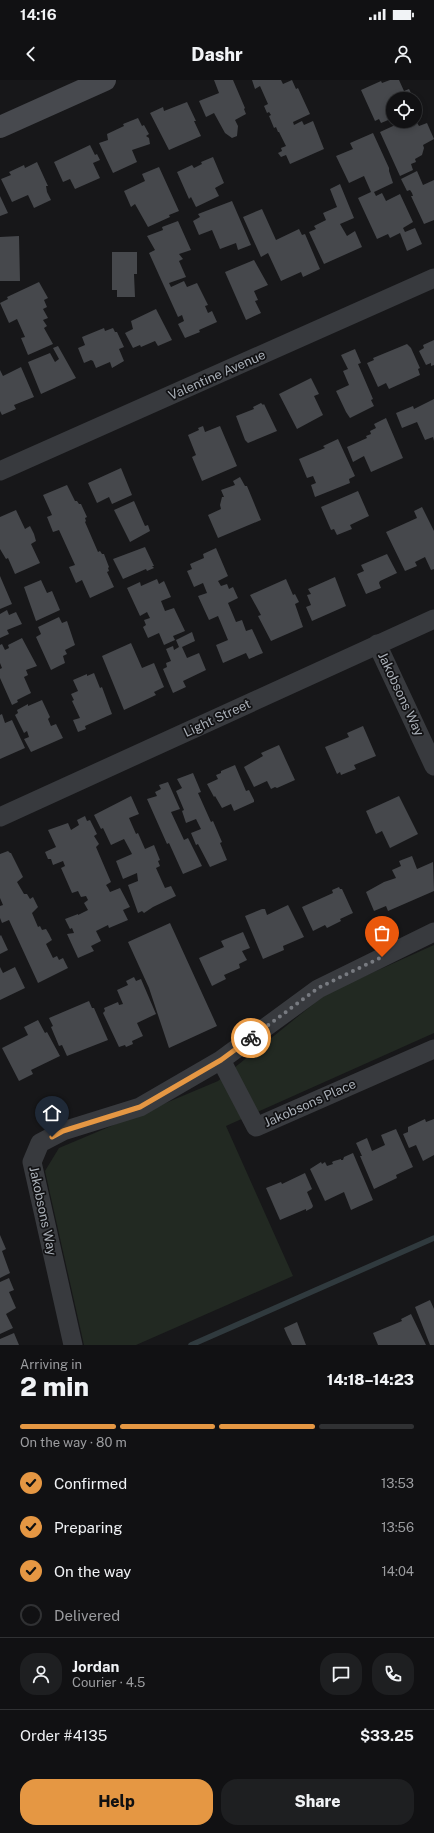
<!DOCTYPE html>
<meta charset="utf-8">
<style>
:root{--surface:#111113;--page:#1e1f21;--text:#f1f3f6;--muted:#9c9da0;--line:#303133;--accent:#e59743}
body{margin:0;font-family:"Public Sans",sans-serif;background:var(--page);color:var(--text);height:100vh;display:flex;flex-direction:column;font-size:15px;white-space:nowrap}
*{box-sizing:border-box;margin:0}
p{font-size:13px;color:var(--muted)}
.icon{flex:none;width:22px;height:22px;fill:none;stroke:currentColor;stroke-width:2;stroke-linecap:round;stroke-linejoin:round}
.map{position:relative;height:1265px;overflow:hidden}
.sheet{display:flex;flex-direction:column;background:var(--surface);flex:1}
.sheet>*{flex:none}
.tools{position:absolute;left:386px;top:12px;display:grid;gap:8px}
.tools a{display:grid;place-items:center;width:36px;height:36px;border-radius:50%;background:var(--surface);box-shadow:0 2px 6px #0003,0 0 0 1px var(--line);font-size:20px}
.pin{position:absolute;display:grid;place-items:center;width:34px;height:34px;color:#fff;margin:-41px -17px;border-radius:50% 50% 50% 0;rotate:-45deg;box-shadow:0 0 4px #0007}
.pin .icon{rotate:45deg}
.courier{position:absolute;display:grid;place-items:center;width:40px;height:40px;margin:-20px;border:3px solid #e59743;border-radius:50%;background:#fff;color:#222;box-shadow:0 1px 5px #0007}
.summary em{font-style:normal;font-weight:800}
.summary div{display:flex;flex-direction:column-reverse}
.summary{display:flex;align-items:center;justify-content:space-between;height:68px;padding:0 20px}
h1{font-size:26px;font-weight:800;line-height:30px}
.bar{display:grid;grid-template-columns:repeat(4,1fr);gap:6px 4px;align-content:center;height:48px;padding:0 20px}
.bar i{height:5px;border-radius:3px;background:var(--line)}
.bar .current{background:var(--accent)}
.bar p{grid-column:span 4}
.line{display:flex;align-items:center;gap:10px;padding:0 20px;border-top:1px solid var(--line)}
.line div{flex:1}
.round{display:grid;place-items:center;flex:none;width:42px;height:42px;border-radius:16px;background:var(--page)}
ol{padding:0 20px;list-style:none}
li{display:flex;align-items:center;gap:12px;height:44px}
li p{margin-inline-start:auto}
li .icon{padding:4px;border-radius:50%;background:var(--accent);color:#111;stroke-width:4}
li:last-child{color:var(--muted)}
li i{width:22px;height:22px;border:2px solid var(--line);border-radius:50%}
.button{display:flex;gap:8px;margin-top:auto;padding:8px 20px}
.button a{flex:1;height:46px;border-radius:16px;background:var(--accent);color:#111;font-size:16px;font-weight:800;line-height:46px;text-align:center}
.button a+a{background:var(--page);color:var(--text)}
.status{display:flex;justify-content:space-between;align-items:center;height:28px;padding:0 20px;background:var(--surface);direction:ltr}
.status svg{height:11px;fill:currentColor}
header{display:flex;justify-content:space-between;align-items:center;height:52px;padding:0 20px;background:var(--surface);font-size:18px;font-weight:800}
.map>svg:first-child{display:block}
.green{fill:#222922}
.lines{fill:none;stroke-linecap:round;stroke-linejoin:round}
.stream{stroke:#303a3e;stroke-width:5.5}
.building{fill:#46484c}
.street{stroke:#383a3e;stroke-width:19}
.secondary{stroke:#47494e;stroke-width:22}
.done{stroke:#777a80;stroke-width:4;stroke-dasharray:0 7.2}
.route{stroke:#e59743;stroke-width:5}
.labels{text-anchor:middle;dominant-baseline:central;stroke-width:3.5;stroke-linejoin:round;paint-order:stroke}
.street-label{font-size:13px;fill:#aab0b8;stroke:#121214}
</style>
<div class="status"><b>14:16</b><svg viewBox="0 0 49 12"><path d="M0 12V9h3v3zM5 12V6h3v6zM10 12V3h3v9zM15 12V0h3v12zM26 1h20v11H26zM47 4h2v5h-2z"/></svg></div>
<header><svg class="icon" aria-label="back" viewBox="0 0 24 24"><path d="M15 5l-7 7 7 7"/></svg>Dashr<svg class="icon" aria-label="person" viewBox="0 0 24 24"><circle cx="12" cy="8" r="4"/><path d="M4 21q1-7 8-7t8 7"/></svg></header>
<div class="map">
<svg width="434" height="1265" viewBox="0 0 434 1265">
<rect width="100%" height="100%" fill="#171719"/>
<path class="green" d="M434,865V953L226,1046L293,1196L136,1265H84L45,1091L59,1068L218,1001L327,913Z"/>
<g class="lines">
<path class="stream" d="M191,1265L434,1158"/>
</g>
<path class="building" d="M214,0H233L245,28L244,29L246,34L235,40L238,46L237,56L232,58L225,53L214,33L206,37L199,21L219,13Z
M252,0H281L283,4L292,0L296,9L298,8L310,34L293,42L294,45L302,41L304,45L313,41L324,69L290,84L286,75L281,77L278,73L282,71L281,68L286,66L279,52H278L276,47L274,48L269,36L271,35L269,32L267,33L264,26L268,24L260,6L255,9Z
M390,0H399L404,11L409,9L414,19H393V38L381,43L379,39L375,41L361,10L381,1L382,3Z
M187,22L196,41H194L201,56L169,70L150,33L163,27L164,31Z
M138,38L142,46L144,45L149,54L146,56L149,58L150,64L132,70L137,82L113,93L99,63L108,60L107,54L124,46L123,44Z
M404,41H416L419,46L427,43L434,59L423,65L424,68L422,75L415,79L416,82L411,84L413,90L400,96L380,52Z
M373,53L389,88V91L393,103L374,112L376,116L382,113L386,121L400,114L413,142L403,148L405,152L415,148L422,164L407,171L400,153L390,158L388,154L377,159L358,118L371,112L364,96L349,103L336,76L353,69L350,63Z
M90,65L95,75L97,74L100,80L93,83L100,98L75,109L70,99L63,102L54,82Z
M213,77L224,103L215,108L219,116L196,127L191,117L189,119L177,92L192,85L194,88L202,84L201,82Z
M37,82L48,106H46L47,112L51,120L34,128L28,115L12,122L1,99L11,95L9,92L24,85L25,88Z
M159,87L179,131L169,135L170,137L148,147L135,124L131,127L124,111L145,101L142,94Z
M417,91L423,105L434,100V140L424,144L411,116H413L412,113L410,110L407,111L401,99Z
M340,104L354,138L340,144L347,156L355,151L362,167L324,184L309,152L316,149L314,146L326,140L323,133L337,127L330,109Z
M0,116L8,133L0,136Z
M232,121L251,165L238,170L236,163L220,169L212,150L199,155L193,141L200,137L198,134Z
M262,129L276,160L299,149L302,155L305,154L320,189L303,197L301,192L281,201L268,173L261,177L243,137Z
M178,141L191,170L179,174L183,179L179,181L186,197L169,203L171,207L184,201L187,207L197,203L208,225L205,226L208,233L212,231L217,242L199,250L200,252L185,258L178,244L184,241L182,235L178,237L149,173L155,170L147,156L163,150L162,147Z
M19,156L20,201H0V157Z
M112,172H137V194H134L135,217H117V210H112Z
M254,180L268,205L254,211L258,220L255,221L261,233L246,240L225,192Z
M39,202L48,218L44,220L47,227L43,229L48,238L43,240L47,246L44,248L53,264L28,275L21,258L25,257L17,239L9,243L0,223L8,219L7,217Z
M156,229L172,260L158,266L155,261L141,267L140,265L133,268L125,253L133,249L131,241Z
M104,248L105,251L113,248L115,252H117L124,267L119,269L124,281L112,288L110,282L96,288L93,281L91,280L84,283L78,268L85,265L82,257Z
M434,260V285L431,286V283L426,285L419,271L424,268L423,265Z
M407,264L411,268L420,288L418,289L420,295L389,309L386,303L378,307L367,283L374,280L373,278Z
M58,266L76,298L41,314L28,282L50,273L55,282L59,279L53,268Z
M355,269L361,283L358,284L373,319L371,320L374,326L350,338L346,332L336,311L349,305L343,291L348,289L341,275Z
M21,287L34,317L14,325L16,329L2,335L0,331V290L3,296Z
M311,298L319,314L314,316L323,335L297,349L279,314Z
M434,319V361L433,357L425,360L417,342L402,348L396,333L413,326L414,329Z
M261,323L263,325L264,324L277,351L248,363L245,360L236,336L254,329L253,327Z
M386,338L403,378L371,392L364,376L353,382L347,367L367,358L366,356L371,354L370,351L376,348L374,344Z
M203,346L205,352L220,346L237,386L202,401L192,377L196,375L188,355L199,350L198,348Z
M338,359L355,396L349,399L350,403L315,417L311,405L316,403L313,396L307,398L299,379L325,368L323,366Z
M121,388L132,415L112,424L109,417L97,423L88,403Z
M240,397L245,406H247L261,440L218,458L208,435L221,429L220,425L222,417H224L221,410L235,405L233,401Z
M67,405L75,421H77L79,424H81L87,437L85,438L86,441L85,442L98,472L100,471L102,474H104L109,487L108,488L109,491L107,492L114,507L90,518L82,500L76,503L69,487L75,485L59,450L53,452L47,437L52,435L43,415Z
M358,411L369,436L350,445L352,449L337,455L334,449L331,450L321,427Z
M134,421L145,446L148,445L150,451L130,462L114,430Z
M422,427L434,451V489L431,490L425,477L415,482L417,486L405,491L386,452L417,438L414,431Z
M16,430L25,449L30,446L34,454L36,461L31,464L40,483L15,494L8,478L6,479L0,469V437Z
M145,467L154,486H152L154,488L147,491L146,489L123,499L113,479Z
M216,468L228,496L218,501L221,506L227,504L229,509L233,507L238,518L228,523L236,542L242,540L246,551L252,549L263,573L249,579L246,573L223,583L216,565L228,560L218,536L209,540L198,516L207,513L203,503L194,507L187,491L192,489L190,484L204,478L203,474Z
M387,474L397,493L380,501L379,503L381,508L366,514L357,494L364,491L361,485Z
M0,496L12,524L0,529Z
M335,497L346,526L312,541L306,527L311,525L307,515L311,514L308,509Z
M157,499L159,504L164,501L171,517L161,521L165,531L174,528L185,551L173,556L175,560L164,565L159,553L148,558L143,547L146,545L144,540L150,538L147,532L140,536L127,508L140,502L141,506Z
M286,499L293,515L295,514L299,522L295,524L303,547L271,561L259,538L258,536L261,535L250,515Z
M41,500L47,513L52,511L60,530L36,541L24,507Z
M7,530L9,535L16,532L22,544L7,550L9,554L0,558V534Z
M59,537L62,543L67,541L75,565L65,570L67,574L63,576L65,583L51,590L36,557L41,554L38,547Z
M192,552L195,561L182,567L187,578L199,573L206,590L183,601L186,607L173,613L163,589L167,587L166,583L171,581L166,569L173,566L174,570L179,567L176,560Z
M22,558L37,586L26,590L28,595L24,597L31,613L17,620L18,622L12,625L0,598V589L2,588L0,583V565L2,564L5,570L9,568L8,565Z
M131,563L142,588L154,583L164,607L154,612L156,615L124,630L102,576Z
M94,593L100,608L102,607L112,634L85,646L86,649L78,652L73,640L80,638L72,621L74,620L71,614L78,611L73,600L87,594V596Z
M42,620L50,637L48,639L51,646L56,644L63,658L31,672L24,659L29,657L27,651L24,653L15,635L18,633L17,630L28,624V626Z
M2,634L5,643L12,640L25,668L0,679V635Z
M363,646L376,676L354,685L356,689L341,695L340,692L337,694L325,667L349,657L347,653Z
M279,665L295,700L277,708L275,707L271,709L267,701L254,707L244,687L263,676L261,673Z
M235,685L246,711L249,710L254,720V722L234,731L231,724L222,728L215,716L214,717L207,704L218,699L216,695L221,693V691Z
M193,693L201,712L198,713L211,742L213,741L222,762L220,763L227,780L210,787L198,764L196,765L191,753L201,749L196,739L186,743L182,731L184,730L176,711L182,708L177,699Z
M168,702L180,729L171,732L184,760L188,758L202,786L183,794L169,763L167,764L147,719L157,716L155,712L161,709L159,705Z
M131,716L139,734L129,738L136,754L138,753L145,769L154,765L160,780L158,781L160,786L156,788L165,808L171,806L176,816L153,827L144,833L142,831L138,833L128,805L138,801L137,793L123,799L116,781L132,774L131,772L124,759L111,765L103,748L101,749L94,735Z
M399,716L418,754L390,768L382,751L376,754L366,731Z
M85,736L87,741L90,740L97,754L94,756L99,764L96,767L111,802L106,805L108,808L110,812L120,808L130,827L123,830L128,840L109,848L108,845L96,851L101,861L91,866L94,871L78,878L67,854L74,853L72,848L70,849L65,839L78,834V835L88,830L84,823L88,820L86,816L81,817L78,811L72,813L61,788L65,786L63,781L53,785L51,779H48L45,772L56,767L48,750L68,743L71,750L79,745L77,740Z
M8,771L10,773H11L23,797L17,802L24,814H27L30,819L33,817L38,827L32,833L38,847L40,846L42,850L46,849L49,854L52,860L46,864L53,878L57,876L59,880L63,878L68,888L38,903L9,840L2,843L0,838V826L3,825L0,818V774Z
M412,776L417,789L433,782L434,811L388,831L386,826L374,831L366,812L384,802L396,798L392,790L401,786L399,781Z
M339,807L340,809H342L353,833L340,839L341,841L327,848L325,845L313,851L302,827L333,813L332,810Z
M288,825L304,857L283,866L284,870L263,879L245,836L262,829H265L267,835Z
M170,843L217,946L169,968L149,908L128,862Z
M243,852L250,868L242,871L247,880L239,884L240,888L224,895L226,899L212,906L199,878L224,867L221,861Z
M1,855L8,870L0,874V856Z
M0,887L3,893L15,887L25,908L0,920Z
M134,897L136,901L141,899L156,934L137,943L143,956L132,961L133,964L126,967L125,965L119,967L103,933L105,931L104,928L118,922L119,925L123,924L117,910L128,905L126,901Z
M89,921L92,928H94L108,960L67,976L62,965L59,966L51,947L53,946L49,938Z
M38,940L45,953L47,952L60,976L31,990L33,994L19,1001L2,968L28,955L24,947Z
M425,1039L426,1042L434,1039V1075L423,1081L416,1065L409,1068L403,1054L408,1052V1047Z
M396,1049L413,1087L396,1095L397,1098L374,1109L360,1076H362L356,1063L367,1058L372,1071L385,1065L381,1055Z
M353,1073L373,1120L351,1130L344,1112L325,1121L310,1089L321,1082L322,1084L325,1082L327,1086L333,1084L332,1082L334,1081L341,1079V1080H343L344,1077Z
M305,1093L312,1109L307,1112L313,1126L312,1128L306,1131V1129L280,1140L266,1108L281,1102L282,1104Z
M0,1155L6,1169L2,1171L10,1193L0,1198Z
M9,1198L14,1210L9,1212L16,1228L6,1234L13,1248L0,1254V1202Z
M430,1220L434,1229V1265H430L415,1227Z
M411,1234L426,1265H378L373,1253L402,1241L401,1239Z
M297,1242L300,1250L306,1265H292L287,1255L284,1248Z
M14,1253L19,1265H0V1259Z"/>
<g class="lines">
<path class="street" d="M0,391L434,198
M377,564L434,686
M0,737L434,539
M221,980L256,1047L434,969
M73,1265L32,1082L40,1063L63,1051L140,1027L221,980L318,909L434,852"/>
<path class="secondary" d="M0,47L105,0"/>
</g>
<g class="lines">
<path class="done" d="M251,958L318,908L382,877"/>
<path class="route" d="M52,1057L63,1051L140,1027L221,980L251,958"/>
</g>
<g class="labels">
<g class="street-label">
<text transform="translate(217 295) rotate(-24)">Valentine Avenue</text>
<text transform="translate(401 614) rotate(65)">Jakobsons Way</text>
<text transform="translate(217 638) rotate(-25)">Light Street</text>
<text transform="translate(310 1023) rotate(-24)">Jakobsons Place</text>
<text transform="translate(43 1131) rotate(78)">Jakobsons Way</text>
</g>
</g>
</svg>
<div class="tools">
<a><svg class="icon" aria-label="locate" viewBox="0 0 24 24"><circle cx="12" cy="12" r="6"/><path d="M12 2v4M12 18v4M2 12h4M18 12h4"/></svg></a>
</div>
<div class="pin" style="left:382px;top:877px;background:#ea580c"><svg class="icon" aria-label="bag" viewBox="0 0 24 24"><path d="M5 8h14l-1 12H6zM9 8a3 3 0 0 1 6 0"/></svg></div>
<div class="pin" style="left:52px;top:1057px;background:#1f2937"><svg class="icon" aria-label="home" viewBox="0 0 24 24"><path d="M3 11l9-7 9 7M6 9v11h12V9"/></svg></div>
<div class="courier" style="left:251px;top:958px"><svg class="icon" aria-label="bike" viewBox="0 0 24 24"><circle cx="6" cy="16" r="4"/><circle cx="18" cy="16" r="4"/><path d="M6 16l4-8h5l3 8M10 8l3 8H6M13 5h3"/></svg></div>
</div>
<section class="sheet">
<div class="summary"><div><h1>2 min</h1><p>Arriving in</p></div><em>14:18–14:23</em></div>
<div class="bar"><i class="current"></i><i class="current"></i><i class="current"></i><i></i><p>On the way · 80 m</p></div>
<ol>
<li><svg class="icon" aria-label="check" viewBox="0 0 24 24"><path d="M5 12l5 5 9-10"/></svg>Confirmed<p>13:53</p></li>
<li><svg class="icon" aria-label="check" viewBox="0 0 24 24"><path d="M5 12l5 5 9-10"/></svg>Preparing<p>13:56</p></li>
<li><svg class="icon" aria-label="check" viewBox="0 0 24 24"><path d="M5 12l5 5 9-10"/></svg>On the way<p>14:04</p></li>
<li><i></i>Delivered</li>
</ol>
<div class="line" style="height:72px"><a class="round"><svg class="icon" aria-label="person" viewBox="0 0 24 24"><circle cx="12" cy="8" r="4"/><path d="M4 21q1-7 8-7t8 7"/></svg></a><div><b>Jordan</b><p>Courier · 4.5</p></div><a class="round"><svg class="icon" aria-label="chat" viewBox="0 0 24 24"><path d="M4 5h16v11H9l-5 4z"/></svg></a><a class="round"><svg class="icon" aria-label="phone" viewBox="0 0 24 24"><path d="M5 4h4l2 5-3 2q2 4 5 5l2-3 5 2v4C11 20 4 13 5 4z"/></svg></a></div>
<div class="line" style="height:52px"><div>Order #4135</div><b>$33.25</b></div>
<div class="button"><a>Help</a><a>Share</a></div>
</section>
